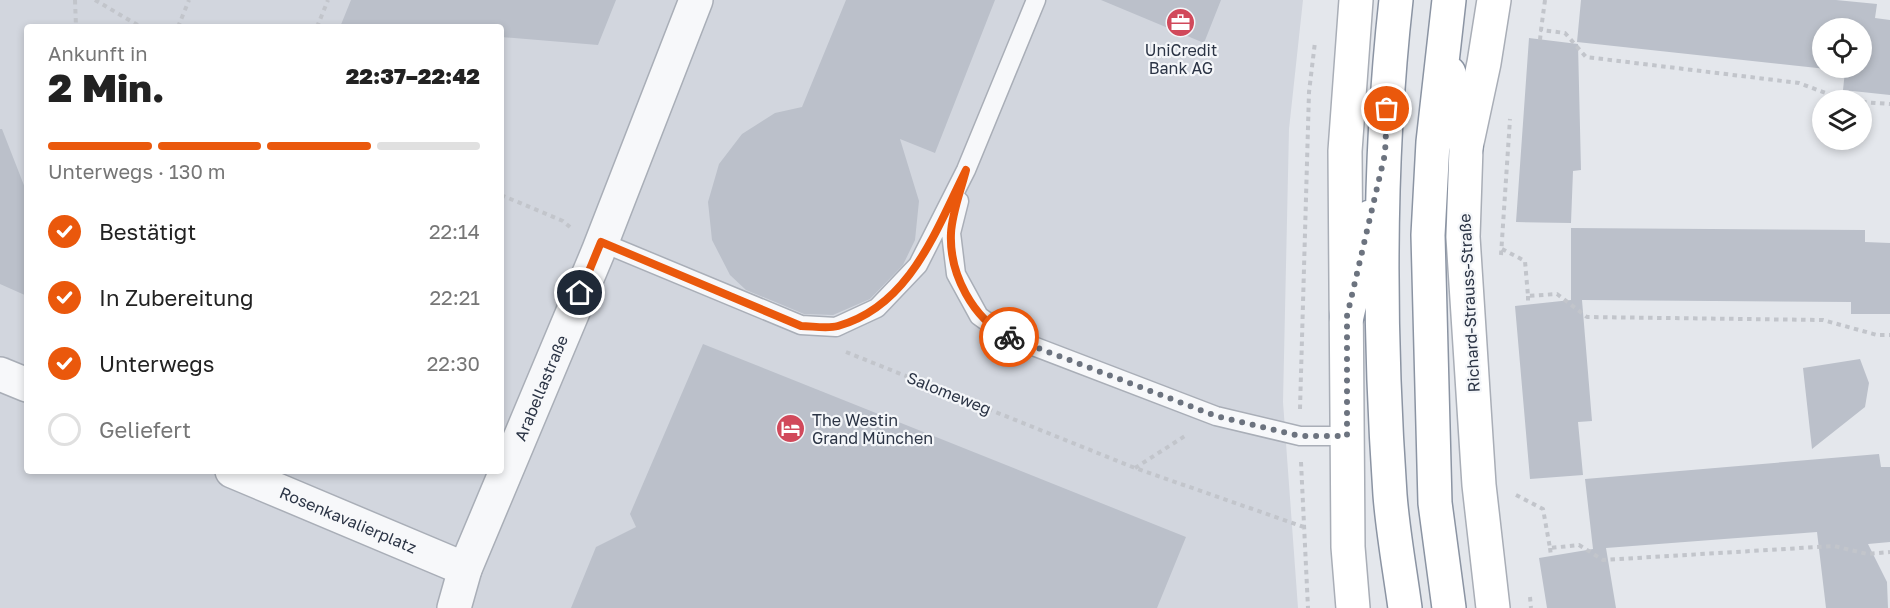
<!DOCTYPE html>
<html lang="de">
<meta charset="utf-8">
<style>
:root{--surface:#fff;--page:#f2f2f2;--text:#222;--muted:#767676;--line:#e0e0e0;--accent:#ea580c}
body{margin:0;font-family:"Golos Text",sans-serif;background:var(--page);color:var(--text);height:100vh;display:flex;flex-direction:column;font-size:22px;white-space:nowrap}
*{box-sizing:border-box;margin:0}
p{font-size:20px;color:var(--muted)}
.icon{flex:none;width:33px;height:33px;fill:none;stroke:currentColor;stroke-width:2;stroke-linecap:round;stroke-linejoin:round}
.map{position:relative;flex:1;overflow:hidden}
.panel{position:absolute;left:24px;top:24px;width:480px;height:450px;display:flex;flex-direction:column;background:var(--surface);border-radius:6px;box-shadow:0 3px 9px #0003}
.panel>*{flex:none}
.tools{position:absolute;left:1812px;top:18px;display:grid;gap:12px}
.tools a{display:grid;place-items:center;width:60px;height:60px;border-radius:50%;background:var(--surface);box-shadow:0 3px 9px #0003;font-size:30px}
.pin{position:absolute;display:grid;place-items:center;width:51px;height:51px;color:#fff;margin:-26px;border:3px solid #fff;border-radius:50%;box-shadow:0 2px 6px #0007}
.courier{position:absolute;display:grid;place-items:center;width:60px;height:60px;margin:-30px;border:4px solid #ea580c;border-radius:50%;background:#fff;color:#222;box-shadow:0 2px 8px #0007}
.head em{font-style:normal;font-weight:800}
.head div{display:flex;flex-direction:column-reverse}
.head{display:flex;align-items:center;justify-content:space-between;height:102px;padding:0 24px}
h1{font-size:39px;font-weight:800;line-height:45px}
.bar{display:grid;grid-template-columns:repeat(4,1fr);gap:9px 6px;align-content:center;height:72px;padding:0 24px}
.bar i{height:8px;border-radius:4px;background:var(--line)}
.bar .current{background:var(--accent)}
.bar p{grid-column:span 4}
ol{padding:0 24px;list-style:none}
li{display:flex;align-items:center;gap:18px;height:66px}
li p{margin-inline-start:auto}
li .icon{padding:6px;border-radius:50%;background:var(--accent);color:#fff;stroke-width:4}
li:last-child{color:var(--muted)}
li i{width:33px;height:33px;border:3px solid var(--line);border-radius:50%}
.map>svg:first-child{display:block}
.built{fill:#d2d6de;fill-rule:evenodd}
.building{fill:#bbc0ca;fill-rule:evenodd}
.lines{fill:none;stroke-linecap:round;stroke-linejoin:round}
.lane-casing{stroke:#a9aeb7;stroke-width:21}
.street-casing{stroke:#a9aeb7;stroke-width:36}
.secondary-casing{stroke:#a9aeb7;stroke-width:36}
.highway-casing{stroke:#8b94a3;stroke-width:36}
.path{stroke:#c2c5cb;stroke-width:4;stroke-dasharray:4.5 4.5;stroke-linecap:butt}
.lane{stroke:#f7f8fa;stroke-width:18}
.street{stroke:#f7f8fa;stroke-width:33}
.secondary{stroke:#fff;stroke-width:33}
.highway{stroke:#fff;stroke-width:33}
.done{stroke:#6c737f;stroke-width:6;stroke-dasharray:0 10.8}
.route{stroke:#ea580c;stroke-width:8}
.labels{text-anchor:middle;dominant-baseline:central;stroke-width:4.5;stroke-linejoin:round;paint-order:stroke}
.poi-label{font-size:16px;fill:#2b3445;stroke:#f4f6f9}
.street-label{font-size:16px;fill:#2b3445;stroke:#f4f6f9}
</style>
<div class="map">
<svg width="1890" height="608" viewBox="0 0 1890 608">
<rect width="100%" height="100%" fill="#e4e7ec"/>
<path class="built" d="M0,0H1303L1289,129L1283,402L1298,608H0ZM27,27H501V471H27Z"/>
<path class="building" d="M351,0H616L598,45L501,37V27H340Z
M846,0H995L935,153L900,139L919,201L915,240L903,265L870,299L833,315L804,314L746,290L730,275L712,240L708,202L719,164L742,134L775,113L802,107Z
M1101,0H1221L1204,43Z
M1581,0H1836L1877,4L1875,18L1890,20V95L1843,90L1845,71L1577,42ZM1822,28H1862V68H1822Z
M1529,38L1578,44L1581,170L1573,171L1571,223L1516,222Z
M0,129H2L27,193V296L0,284Z
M1571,228L1865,230V242L1890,243V314H1851V302L1582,300L1592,421L1578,422L1583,475L1530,479L1515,306L1571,300Z
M703,344L1186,537L1157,608H571L596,547L636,527L630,514Z
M1860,359L1869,383L1865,407L1812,449L1803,368Z
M1879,454L1881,467H1890V542L1868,544L1887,582L1888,608H1826L1817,532L1606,548L1616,608H1547L1539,558L1593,549L1585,479Z"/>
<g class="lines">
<defs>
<path id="lane" d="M959,201L951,233L956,274L979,316L1007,336L1216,416L1300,436H1347
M601,242L801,325L836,327L877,308L918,265L966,170L1036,0"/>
<g id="street">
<path d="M0,374L27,385"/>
<path id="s1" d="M232,471L465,569"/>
<path id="s2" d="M454,608L465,569L598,252L696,0"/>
</g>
<path id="secondary" d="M1353,608L1348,547L1345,151L1356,0
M1493,608L1479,485L1463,237L1466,147L1484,63L1494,0"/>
<path id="highway" d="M1396,0C1378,161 1379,334 1390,495C1393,533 1400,571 1405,608
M1449,73L1466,147
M1347,316L1370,217
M1449,608L1435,503L1428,235L1433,142L1449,0"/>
</defs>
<use href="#lane" class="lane-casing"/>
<use href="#street" class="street-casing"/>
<use href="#secondary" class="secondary-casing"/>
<use href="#highway" class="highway-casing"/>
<path class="path" d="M75,0L76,27
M95,0L141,27
M1545,0L1541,30L1565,33L1586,57L1799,83L1844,100
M178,27L189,0
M317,27L328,0
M1540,40L1541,30
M1862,102L1890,104
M501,195L563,221L571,228
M1502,249L1525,261L1528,296L1557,294L1587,317L1823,320L1877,335H1890
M1501,255L1510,119
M1528,296V305
M846,352L1135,468L1304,527
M1300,409L1309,92L1315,42
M1301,462L1308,608
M1135,468L1188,434
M1516,495L1543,509L1550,548L1579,545L1603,560L1834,546L1867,554L1890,552
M1550,548L1551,556
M1530,597L1531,608"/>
<use href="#lane" class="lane"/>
<use href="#street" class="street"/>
<use href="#secondary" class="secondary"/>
<use href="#highway" class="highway"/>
</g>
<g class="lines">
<path class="done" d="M1009,337L1216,416L1300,436H1347V316L1385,154L1387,109"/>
<path class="route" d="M580,293L601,242L801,326C812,326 827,329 838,326C910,306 936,230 966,170C961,190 952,213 951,233C949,274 973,319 1009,337"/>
</g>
<defs>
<symbol id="office-disc" viewBox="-11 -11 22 22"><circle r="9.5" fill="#d1495b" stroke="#f4f6f9"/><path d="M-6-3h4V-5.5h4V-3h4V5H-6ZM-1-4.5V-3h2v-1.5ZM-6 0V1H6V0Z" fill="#fff"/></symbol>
<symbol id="hotel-disc" viewBox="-11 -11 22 22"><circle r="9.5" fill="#d1495b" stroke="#f4f6f9"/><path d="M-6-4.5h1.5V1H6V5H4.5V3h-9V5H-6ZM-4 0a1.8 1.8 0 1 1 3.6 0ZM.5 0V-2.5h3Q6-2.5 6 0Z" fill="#fff"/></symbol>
</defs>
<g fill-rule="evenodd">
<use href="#office-disc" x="1164" y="6" width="33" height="33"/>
<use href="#hotel-disc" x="774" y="412" width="33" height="33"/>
</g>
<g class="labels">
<g class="poi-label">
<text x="1181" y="50">UniCredit<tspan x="1181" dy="18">Bank AG</tspan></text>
<text x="812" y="420" text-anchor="start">The Westin<tspan x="812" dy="18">Grand München</tspan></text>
</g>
<g class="street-label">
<text transform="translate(1469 303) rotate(-93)">Richard-Strauss-Straße</text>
<text stroke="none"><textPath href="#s2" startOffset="237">Arabellastraße</textPath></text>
<text transform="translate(949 393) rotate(22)">Salomeweg</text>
<text stroke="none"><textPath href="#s1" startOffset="126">Rosenkavalierplatz</textPath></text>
</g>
</g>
</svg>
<div class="tools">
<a><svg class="icon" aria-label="locate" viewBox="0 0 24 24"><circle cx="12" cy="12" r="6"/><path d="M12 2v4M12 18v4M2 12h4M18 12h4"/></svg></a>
<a><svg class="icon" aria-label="layers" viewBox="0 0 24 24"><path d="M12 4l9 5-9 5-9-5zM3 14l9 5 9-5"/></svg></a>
</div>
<div class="pin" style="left:1387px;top:109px;background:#ea580c"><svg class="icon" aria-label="bag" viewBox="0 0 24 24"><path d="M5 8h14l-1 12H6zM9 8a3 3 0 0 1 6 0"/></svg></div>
<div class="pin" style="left:580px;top:293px;background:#1f2937"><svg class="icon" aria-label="home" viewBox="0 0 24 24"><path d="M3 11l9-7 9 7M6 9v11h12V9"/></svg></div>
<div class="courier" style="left:1009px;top:337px"><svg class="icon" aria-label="bike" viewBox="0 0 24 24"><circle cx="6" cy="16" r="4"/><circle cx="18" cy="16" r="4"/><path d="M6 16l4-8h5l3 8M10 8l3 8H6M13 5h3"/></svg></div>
<section class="panel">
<div class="head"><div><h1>2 Min.</h1><p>Ankunft in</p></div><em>22:37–22:42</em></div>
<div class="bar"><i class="current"></i><i class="current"></i><i class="current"></i><i></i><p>Unterwegs · 130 m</p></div>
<ol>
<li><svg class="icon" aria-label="check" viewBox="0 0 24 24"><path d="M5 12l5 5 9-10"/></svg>Bestätigt<p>22:14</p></li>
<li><svg class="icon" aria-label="check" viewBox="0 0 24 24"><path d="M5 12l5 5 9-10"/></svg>In Zubereitung<p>22:21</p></li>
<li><svg class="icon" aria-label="check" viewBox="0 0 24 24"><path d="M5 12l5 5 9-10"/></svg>Unterwegs<p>22:30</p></li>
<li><i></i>Geliefert</li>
</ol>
</section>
</div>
